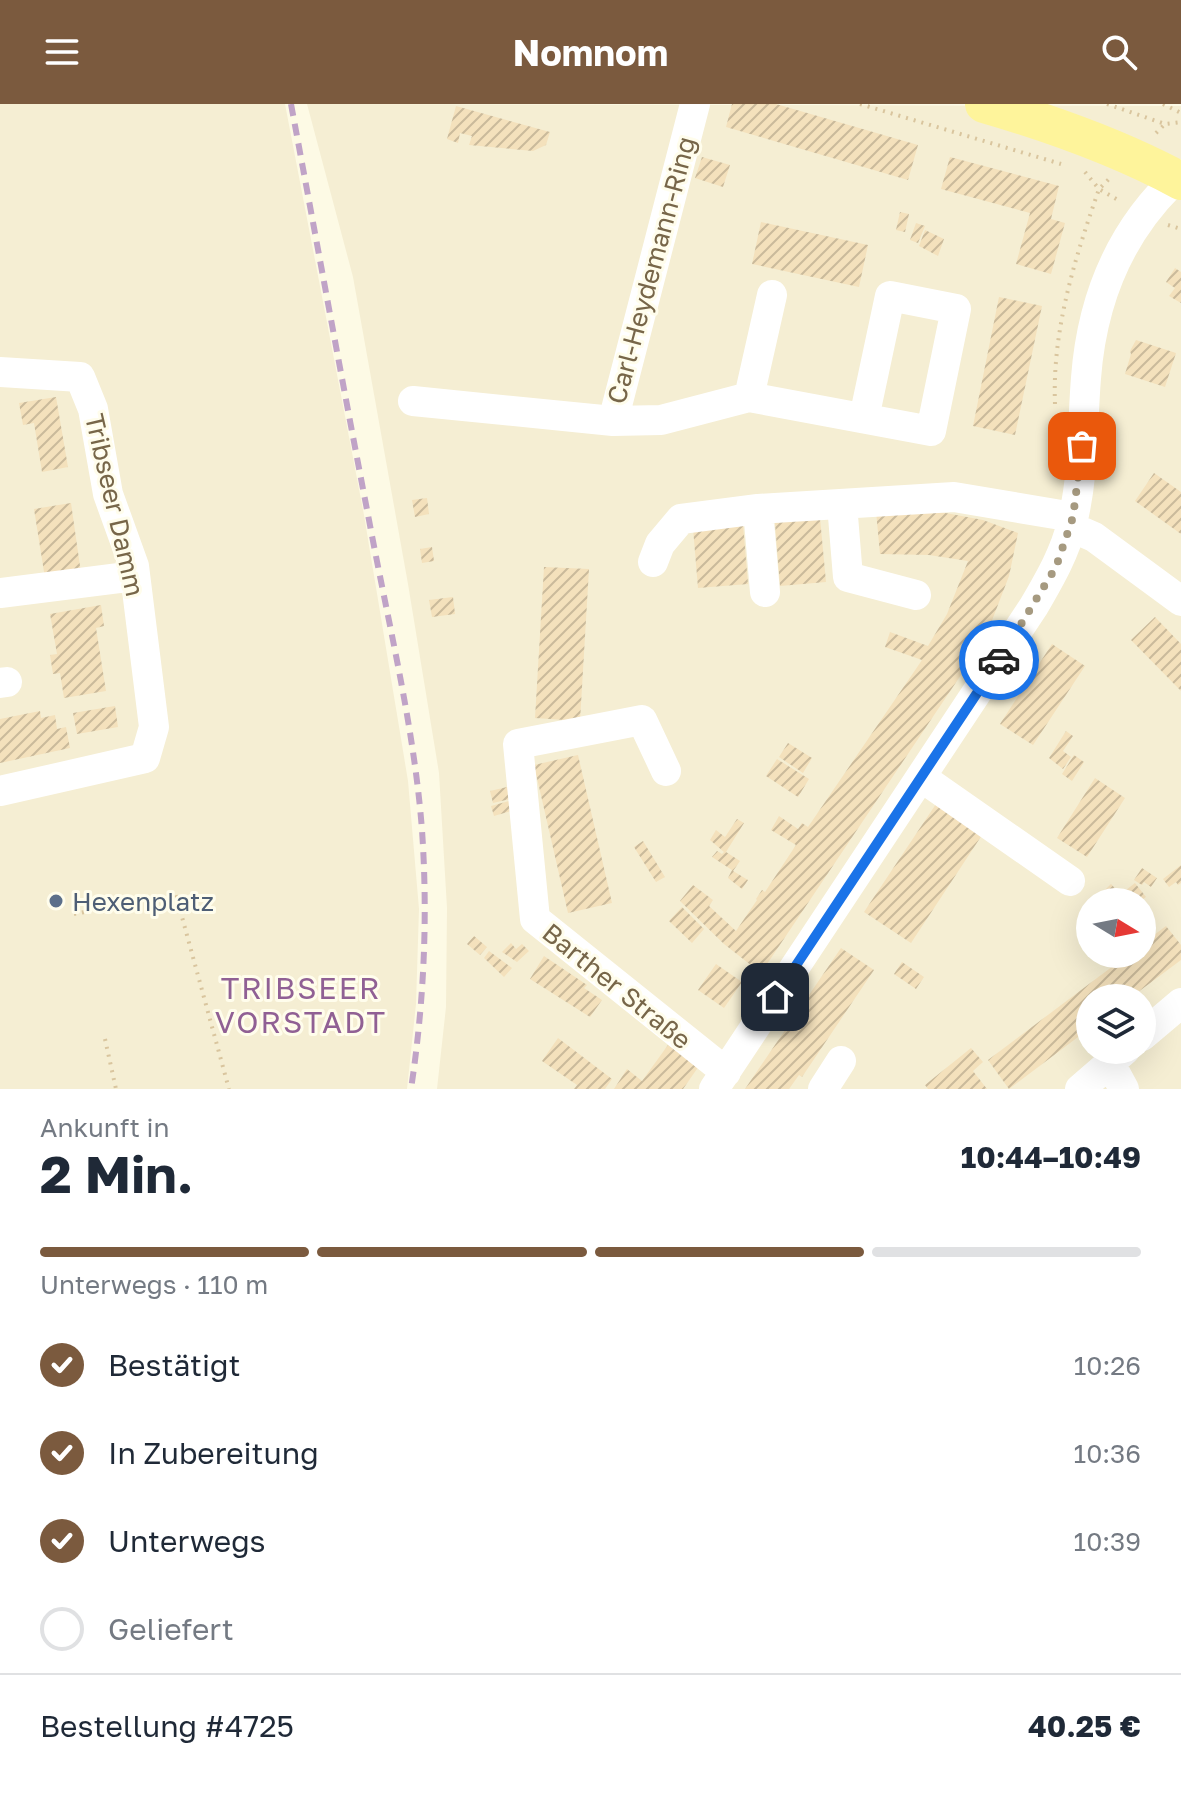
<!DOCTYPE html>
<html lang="de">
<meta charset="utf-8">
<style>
:root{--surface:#fff;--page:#f6f6f7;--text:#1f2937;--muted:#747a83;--line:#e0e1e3;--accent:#7b5a3e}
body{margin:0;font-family:"Golos Text",sans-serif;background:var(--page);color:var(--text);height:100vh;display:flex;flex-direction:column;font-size:30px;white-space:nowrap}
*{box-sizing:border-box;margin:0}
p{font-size:26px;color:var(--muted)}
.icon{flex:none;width:44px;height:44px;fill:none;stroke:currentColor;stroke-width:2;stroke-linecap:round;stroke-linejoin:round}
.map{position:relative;height:985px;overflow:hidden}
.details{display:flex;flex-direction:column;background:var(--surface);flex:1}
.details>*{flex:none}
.needle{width:52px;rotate:100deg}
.fabs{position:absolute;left:1076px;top:784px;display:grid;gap:16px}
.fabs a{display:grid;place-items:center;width:80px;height:80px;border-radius:50%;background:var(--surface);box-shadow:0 8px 32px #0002;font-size:40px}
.pin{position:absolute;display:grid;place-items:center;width:68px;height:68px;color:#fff;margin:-34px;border-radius:16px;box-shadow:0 4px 12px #0006}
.courier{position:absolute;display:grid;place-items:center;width:80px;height:80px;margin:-40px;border:6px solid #1a73e8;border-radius:50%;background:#fff;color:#222;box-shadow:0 2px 10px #0007}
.overview em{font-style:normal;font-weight:700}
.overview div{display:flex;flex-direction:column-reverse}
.overview{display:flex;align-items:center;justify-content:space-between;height:136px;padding:0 40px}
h1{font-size:52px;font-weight:700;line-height:60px}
.bar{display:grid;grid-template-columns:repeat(4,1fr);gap:12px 8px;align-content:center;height:96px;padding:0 40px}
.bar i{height:10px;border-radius:6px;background:var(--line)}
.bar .on{background:var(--accent)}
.bar p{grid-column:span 4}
.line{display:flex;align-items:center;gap:20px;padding:0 40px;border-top:2px solid var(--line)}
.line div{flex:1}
ol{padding:0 40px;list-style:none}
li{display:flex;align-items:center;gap:24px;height:88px}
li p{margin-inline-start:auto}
li .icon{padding:8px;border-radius:50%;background:var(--accent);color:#fff;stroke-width:4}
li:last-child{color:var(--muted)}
li i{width:44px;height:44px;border:4px solid var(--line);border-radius:50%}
header{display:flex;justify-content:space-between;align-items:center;height:104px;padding:0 40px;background:var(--accent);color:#fff;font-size:36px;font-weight:700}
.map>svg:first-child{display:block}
.residential{fill:#f5eed3;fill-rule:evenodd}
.building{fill:url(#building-hatch)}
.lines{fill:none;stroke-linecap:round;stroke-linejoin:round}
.path{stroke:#d9c59e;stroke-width:4;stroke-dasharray:2 6;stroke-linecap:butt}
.minor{stroke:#fff;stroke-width:30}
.major{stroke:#fef49b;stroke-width:38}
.rail{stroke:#c0a3c7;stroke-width:6;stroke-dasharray:12 8;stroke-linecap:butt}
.done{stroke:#a69a80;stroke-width:8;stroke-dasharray:0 14.4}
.route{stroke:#1a73e8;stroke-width:10}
.service-dot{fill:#5c6f8a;stroke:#fffdec;stroke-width:3}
.labels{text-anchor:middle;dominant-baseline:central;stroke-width:6;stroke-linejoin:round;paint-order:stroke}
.street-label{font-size:26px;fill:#776649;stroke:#fffdec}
.service-label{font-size:26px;fill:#4e5e75;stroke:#fffdec;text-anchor:start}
.quarter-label{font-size:30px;letter-spacing:2px;fill:#906094;stroke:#fffdec}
</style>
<header><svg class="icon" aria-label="menu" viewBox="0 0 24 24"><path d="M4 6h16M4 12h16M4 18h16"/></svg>Nomnom<svg class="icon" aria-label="search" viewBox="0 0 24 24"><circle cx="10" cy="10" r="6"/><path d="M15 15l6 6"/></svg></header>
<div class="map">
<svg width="1181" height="985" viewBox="0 0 1181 985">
<defs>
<pattern id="building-hatch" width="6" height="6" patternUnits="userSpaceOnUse" patternTransform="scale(2)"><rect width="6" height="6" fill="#f4e1bc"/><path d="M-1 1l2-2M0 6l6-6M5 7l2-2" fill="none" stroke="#caba9b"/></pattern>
</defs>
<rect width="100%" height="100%" fill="#fdfae5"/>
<path class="residential" d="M0,0H285L364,411L408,677L419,805L416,900L407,985H0Z
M307,0L1181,2V985H437L446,903L447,804L439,669L408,480L353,173ZM1090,798H1142V850H1090ZM1090,894H1142V946H1090Z"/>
<path class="building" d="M732,0H776L918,41L908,76L726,23Z
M456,2L550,28L546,41L533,47L469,41L472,32L460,29L458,39L447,35Z
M702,53L730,61L723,83L695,74Z
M950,53L1059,82L1051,115L1065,119L1051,170L1016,160L1030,109L941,85Z
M900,108L909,110L905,128L896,126Z
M761,118L868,141L859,183L752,160Z
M916,119L925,122L918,139L910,136Z
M925,126L944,135L938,152L919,142Z
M1175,164L1181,168V199L1169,192L1175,184L1166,178Z
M999,193L1042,202L1015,331L973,322Z
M1136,236L1176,249L1165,283L1125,270L1131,250L1130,247Z
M56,293L68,363L42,368L34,319L23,321L19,299Z
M1154,369L1181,388V430L1135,397Z
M427,394L429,410L415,413L412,396Z
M71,399L81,469L45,474L34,405Z
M876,407H935L983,416L1018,429L1009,472L991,519L969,559L761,869L724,840L680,797L693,781L713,796L709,802L736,827L757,796L756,795L762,786L765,788L796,741L771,726L779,712L798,725L802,719L808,723L922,556L885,543L890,528L928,542L947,510L968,457L929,451L880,450Z
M820,414L826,478L780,482L775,419Z
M743,420L748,480L698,484L693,424Z
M432,443L434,457L422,459L420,445Z
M544,463L589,465L580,617L535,614Z
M453,493L455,510L432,513L429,496Z
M101,501L104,522L96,524L106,587L64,594L60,569L53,570L50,551L57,550L50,510Z
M1155,513L1181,540V587L1131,536Z
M1052,540L1085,562L1033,641L1000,620Z
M115,602L118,623L77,630L73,609Z
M40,607L41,614L55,611L57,625L66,623L70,644L0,659V615Z
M1066,627L1073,632L1063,647L1071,653L1063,665L1049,654Z
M788,639L812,654L803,669L779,653Z
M578,651L612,799L568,809L534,661Z
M1074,651L1084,658L1072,677L1062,670Z
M777,655L809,675L798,693L766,672Z
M1095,674L1125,694L1087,753L1057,734Z
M507,683L510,695L493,699L490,687Z
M940,694L986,725L911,839L864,808Z
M509,697L511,707L494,712L491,702Z
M737,715L744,719L726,748L740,757L733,767L748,776L742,785L728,774L732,766L712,753L717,747L722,750L724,748L710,736L716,726L725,733Z
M643,737L665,773L656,778L634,743Z
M1181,761V779L1178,781L1176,778L1169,783L1163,775Z
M1142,764L1157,774L1151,783L1144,778L1142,781L1134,776Z
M1135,779L1146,793L1139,798H1135L1126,786Z
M1111,780L1123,793L1117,798H1112L1103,788Z
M682,803L704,825L692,839L669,817Z
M1166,822L1181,841V856L1130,894H1090V924L1009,985L988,956L1129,850H1142V840Z
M474,832L487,843L480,851L467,840Z
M511,839L516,845L522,840L529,847L517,858L502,848Z
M841,844L874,866L802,973L799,971L789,985H745Z
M489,847L512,864L504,873L484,854Z
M544,852L587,881L584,884L602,896L590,913L530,875Z
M902,858L924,873L916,885L894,870Z
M716,860L742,878L724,904L698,886Z
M558,934L612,975L605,985H574L577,981L542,957Z
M668,941L699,962L683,985H614L627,965L642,977Z
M971,944L983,958L973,967L987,985H928L925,981Z"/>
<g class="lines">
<path class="path" d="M860,0L1061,60
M1107,0L1165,20L1181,18
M1163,0L1181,9
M1156,29L1165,20
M1085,68L1099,85L1120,97
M1168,121L1181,125
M1055,300C1052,226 1075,154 1099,85L1109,75
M74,810L176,791L229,985
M105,935L116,985"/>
<path class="minor" d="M695,0L613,317L661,316L749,293L931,327L956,205L890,192L864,314
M0,268L80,273L93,305L108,390L134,462L154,623L145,654L0,687
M749,293L772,191
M413,297L613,317
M842,400L848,473L916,491
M758,405L765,488
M1071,423L1094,433L1181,497
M653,458L660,440L681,415L758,405L954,393L1073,413
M0,489L135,472
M0,579L7,578
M666,667L642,616L518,640L535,815L726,968
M921,673L1070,777
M1142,932L1181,899
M1110,959L1124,985
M714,985L1034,502C1049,476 1065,449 1072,419C1084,372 1082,323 1086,274C1092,194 1121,124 1181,70
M823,985L841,957
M1080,985L1125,946"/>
<path class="major" d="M984,0C1053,20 1118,43 1181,77"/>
<path class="rail" d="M291,0C317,139 342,277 369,416C388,518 414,622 422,726C428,813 424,899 411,985"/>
</g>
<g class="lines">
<path class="done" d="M999,556L1056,463L1073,413L1082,342"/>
<path class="route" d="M775,893L999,556"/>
</g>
<circle class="service-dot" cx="56" cy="797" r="8"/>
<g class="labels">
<g class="street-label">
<text transform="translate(651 166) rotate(-75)">Carl-Heydemann-Ring</text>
<text transform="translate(115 401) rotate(77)">Tribseer Damm</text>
<text transform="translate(617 882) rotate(39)">Barther Straße</text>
</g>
<g class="service-label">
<text x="72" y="797">Hexenplatz</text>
</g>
<g class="quarter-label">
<text x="301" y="884">TRIBSEER<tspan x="301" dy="34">VORSTADT</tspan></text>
</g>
</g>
</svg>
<div class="fabs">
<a><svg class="needle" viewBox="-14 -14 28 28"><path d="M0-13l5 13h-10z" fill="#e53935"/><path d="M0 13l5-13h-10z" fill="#747a83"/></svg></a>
<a><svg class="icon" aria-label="layers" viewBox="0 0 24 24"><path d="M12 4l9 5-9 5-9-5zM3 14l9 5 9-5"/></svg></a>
</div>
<div class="pin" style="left:1082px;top:342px;background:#ea580c"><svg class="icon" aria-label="bag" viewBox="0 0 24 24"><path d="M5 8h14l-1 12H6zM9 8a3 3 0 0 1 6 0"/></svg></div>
<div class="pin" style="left:775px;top:893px;background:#1f2937"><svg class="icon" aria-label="home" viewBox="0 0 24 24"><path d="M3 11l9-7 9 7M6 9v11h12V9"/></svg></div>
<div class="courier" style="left:999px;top:556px"><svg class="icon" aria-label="car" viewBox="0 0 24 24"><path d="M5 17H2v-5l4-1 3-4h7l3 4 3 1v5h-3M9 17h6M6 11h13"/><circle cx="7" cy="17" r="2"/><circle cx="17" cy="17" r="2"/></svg></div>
</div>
<section class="details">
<div class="overview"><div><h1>2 Min.</h1><p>Ankunft in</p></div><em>10:44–10:49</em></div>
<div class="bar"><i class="on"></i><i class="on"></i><i class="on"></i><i></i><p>Unterwegs · 110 m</p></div>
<ol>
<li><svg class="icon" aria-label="check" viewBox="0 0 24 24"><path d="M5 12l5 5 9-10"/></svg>Bestätigt<p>10:26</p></li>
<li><svg class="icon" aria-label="check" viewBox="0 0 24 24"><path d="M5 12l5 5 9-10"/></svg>In Zubereitung<p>10:36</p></li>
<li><svg class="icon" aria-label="check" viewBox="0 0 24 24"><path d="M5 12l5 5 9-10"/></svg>Unterwegs<p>10:39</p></li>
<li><i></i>Geliefert</li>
</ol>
<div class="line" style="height:104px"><div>Bestellung #4725</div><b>40.25 €</b></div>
</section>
